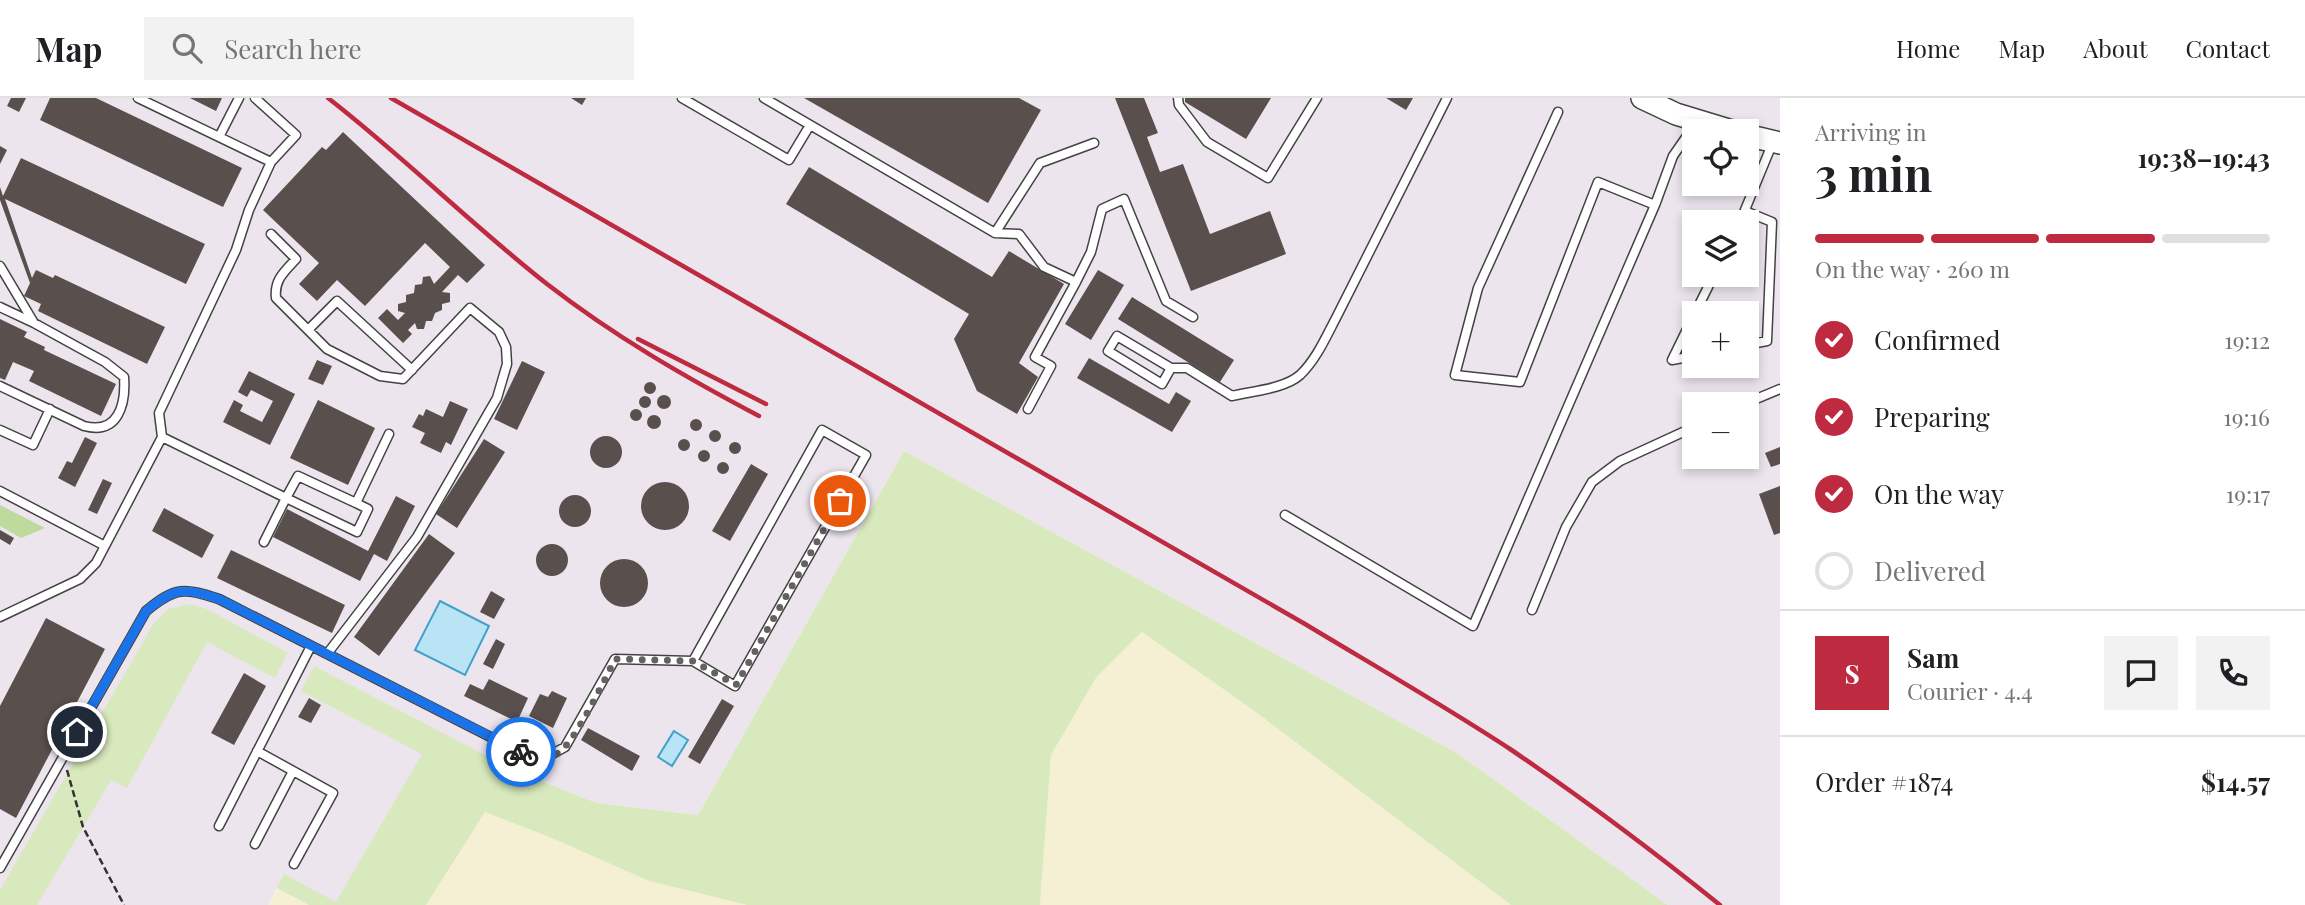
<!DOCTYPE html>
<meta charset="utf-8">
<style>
:root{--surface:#fff;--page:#f2f2f2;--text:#202124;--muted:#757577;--line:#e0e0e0;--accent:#be2a3f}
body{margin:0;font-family:"Playfair Display",serif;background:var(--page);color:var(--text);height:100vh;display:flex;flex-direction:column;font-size:26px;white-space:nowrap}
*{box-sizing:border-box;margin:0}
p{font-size:23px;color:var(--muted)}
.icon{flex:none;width:38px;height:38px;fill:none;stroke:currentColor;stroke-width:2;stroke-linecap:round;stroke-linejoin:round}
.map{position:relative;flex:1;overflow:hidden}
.drawer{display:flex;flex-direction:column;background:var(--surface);width:525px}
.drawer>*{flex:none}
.controls{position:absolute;left:1682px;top:21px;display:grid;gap:14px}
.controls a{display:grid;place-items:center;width:77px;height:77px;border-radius:0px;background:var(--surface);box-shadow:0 4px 10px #0003;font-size:35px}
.pin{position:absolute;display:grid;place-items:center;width:60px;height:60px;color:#fff;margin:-30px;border:4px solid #fff;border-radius:50%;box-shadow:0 2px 7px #0007}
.courier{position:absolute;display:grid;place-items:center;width:70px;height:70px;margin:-35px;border:5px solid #1a73e8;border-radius:50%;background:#fff;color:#222;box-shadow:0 2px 9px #0007}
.summary em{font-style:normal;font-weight:700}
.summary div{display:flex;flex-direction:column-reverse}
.summary{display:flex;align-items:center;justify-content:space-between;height:119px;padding:0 35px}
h1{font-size:46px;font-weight:700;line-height:52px}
.bar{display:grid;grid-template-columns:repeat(4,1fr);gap:10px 7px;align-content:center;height:84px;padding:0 35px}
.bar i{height:9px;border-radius:5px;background:var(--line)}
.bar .selected{background:var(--accent)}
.bar p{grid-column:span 4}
.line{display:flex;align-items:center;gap:18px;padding:0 35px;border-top:2px solid var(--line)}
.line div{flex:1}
.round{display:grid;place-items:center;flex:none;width:74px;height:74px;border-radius:0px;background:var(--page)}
ol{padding:0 35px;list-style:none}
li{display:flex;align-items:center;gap:21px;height:77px}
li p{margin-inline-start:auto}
li .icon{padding:7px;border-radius:50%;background:var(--accent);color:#fff;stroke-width:4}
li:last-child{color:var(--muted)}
li i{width:38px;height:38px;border:4px solid var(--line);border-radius:50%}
header{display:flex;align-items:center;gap:42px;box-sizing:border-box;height:98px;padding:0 35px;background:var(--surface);border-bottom:2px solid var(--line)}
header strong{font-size:33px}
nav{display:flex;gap:38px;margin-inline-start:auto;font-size:24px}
.search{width:490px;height:63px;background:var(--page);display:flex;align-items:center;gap:18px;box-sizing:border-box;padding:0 24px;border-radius:0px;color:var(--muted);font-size:26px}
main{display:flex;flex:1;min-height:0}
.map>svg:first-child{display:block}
.industrial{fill:#ece5ee;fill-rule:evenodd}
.farmland{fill:#f5efd4}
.green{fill:#d8e9bd}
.forest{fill:#beda9d}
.water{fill:#b9e4f5;stroke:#42a1ca;stroke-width:2}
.building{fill:#59504d}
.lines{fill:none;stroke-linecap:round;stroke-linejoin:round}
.service-casing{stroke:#434343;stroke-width:11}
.tertiary-casing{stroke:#434343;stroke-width:24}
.path{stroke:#323232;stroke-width:2.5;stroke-dasharray:7 3.5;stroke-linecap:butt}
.service{stroke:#fff;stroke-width:8}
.tertiary{stroke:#fff;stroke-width:21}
.rail{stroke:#be2a3f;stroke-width:4.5}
.done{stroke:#646260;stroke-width:7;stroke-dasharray:0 12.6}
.route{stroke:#1a73e8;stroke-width:9}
</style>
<header>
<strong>Map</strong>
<div class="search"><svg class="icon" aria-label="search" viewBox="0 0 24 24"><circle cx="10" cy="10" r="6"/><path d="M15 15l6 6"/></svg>Search here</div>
<nav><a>Home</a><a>Map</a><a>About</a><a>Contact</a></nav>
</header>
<main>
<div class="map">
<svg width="1780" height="807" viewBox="0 0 1780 807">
<rect width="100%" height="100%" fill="#fffbf4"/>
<path class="industrial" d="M0,0H1780V807H1668L1457,655L904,353L698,717L597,705L561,691L485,714L426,807H309L277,790L268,807H0ZM1694,33H1746V86H1694ZM1694,124H1746V177H1694ZM1694,215H1746V268H1694ZM1694,306H1746V359H1694Z"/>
<path class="farmland" d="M1142,534L1253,612L1511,807H1040L1051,657L1096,580Z
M485,714L554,741L649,783L747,807H426Z
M277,790L309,807H268Z"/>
<path class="green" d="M904,353L1457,655L1668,807H1511L1253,612L1142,534L1096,580L1051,657L1040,807H747L649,783L554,741L485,714L426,807H309L277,790L284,776L336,804L422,656L301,593L314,568L514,672L561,691L597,705L698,717Z
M190,506L207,511L288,555L275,580L207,544L127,690L111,682L37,807H0V792L154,525L168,511Z"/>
<path class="forest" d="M0,407L45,430L21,440L0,428Z"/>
<path class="water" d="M440,503L489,528L465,577L415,552Z
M674,633L688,642L672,668L658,659Z"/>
<path class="building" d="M11,0H26L19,14L7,8Z
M50,0H96L242,70L223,109L40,22Z
M190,0H222L216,13Z
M571,0H586L582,7Z
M804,0H1019L1041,12L988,105Z
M1115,0H1144L1158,35L1147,39L1160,74L1183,66L1210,136L1270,113L1286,156L1191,193Z
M1185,0H1271L1246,41L1185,4Z
M1386,0H1413L1406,12Z
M343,34L485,167L467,185L458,177L442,194L450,195V204L442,206V212L435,215L432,223H426L424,231H417L415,225L408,232L412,236L403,245L378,220L387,211L398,222L405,215L398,213V206L406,204V197L414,195L415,187L422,186L423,179L430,178L434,186L450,169L425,145L365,208L337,182L317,203L299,186L319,165L263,112L322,49L326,52Z
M0,48L7,52L0,66Z
M21,60L205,146L186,186L5,101L32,180L36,172L53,180L55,177L165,229L147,266L38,213L41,206L24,198L30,185L0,102V89L3,98Z
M809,69L992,179L1009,153L1064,186L1019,265L1038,279L1017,316L977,293L954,241L969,216L786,106Z
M1098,172L1124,187L1091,242L1065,226Z
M1132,199L1234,262L1220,284L1118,221Z
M0,221L27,234L24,239L45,249L44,252L116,286L101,318L29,283L34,273L13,264L5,282L0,280Z
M1089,260L1169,306L1176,294L1191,303L1172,334L1077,280Z
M317,262L332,268L323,287L308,281Z
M522,263L545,274L517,332L494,321Z
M249,273L295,296L270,347L223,324L234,302L243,307L240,313L262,324L273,303L251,292L247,299L238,294Z
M644 290a6 6 0 1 1 12 0a6 6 0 1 1-12 0Z
M657 304a7 7 0 1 1 14 0a7 7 0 1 1-14 0Z
M639 304a6 6 0 1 1 12 0a6 6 0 1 1-12 0Z
M318,302L375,330L348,387L290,360Z
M450,303L468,311L451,347L446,344L441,355L420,345L425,335L412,329L419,316L423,318L426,311L443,319Z
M630 317a6 6 0 1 1 12 0a6 6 0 1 1-12 0Z
M647 324a7 7 0 1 1 14 0a7 7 0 1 1-14 0Z
M690 327a6 6 0 1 1 12 0a6 6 0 1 1-12 0Z
M709 338a6 6 0 1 1 12 0a6 6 0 1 1-12 0Z
M590 354a16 16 0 1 1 32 0a16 16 0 1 1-32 0Z
M85,339L97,345L75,389L58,380L67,363L72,365Z
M484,341L505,354L457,430L436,416Z
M678 347a6 6 0 1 1 12 0a6 6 0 1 1-12 0Z
M729 350a6 6 0 1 1 12 0a6 6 0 1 1-12 0Z
M1780,349V366L1771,369L1765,355Z
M698 358a6 6 0 1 1 12 0a6 6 0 1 1-12 0Z
M717 370a6 6 0 1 1 12 0a6 6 0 1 1-12 0Z
M751,366L768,376L730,443L712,433Z
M103,381L112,385L97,416L88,412Z
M641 408a24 24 0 1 1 48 0a24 24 0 1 1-48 0Z
M1780,388V435L1774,437L1759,396Z
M559 413a16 16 0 1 1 32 0a16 16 0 1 1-32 0Z
M396,398L415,408L387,463L374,456L360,483L273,439L287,411L368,453Z
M164,410L214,437L202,460L152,433Z
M0,432L14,440L10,447L0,441Z
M429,436L455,455L379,558L354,539Z
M536 462a16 16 0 1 1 32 0a16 16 0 1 1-32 0Z
M231,452L345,507L332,535L217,480Z
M600 485a24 24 0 1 1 48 0a24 24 0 1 1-48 0Z
M491,493L505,501L494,521L480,514Z
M46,520L105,551L16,720L0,711V608Z
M496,541L505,546L493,571L483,566Z
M244,575L266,588L234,647L211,635Z
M489,581L528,600L517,624L464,598L470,586L483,592Z
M552,593L567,600L553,630L529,618L540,596L548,599Z
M309,600L321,607L311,625L298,619Z
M722,601L734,608L700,666L688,659Z
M588,630L640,658L632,673L581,642Z"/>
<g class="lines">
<defs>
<path id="service" d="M138,0L271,64L249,112L236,152L159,315L162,339
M255,0L296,37L271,64
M682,0L789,62L810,27
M764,0L995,135L1040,65L1094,45
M1178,0L1179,7L1207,44L1268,80L1317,0
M1558,14L1478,190L1455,277L1520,284L1598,84L1655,107
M219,39L239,0
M1745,113L1772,124L1767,243L1746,247
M1740,124L1773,44
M995,135L1019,136L1044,169L1076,184L1091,154L1102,111L1124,101L1166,203L1193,219
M271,136L296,161C284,174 274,182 276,200L327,251L380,278L403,281L470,210L499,234L506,249L507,266L497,300L417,439L327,556
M0,168L34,225L105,264L124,279C126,307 118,337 84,328L0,288
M0,209L34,225
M1695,215L1714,177
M1694,217L1672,262L1694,258
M308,232L337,203L412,272
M1171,270L1162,286L1108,253L1117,238L1171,270H1187L1232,298C1252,293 1284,291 1300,277C1316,262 1326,239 1336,220L1447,0
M1744,306L1780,291
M1028,311L1051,268L1035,259L1076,184
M0,332L33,347L50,311
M0,393L105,448
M356,405L298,378L286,400L357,434L368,411L356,405L389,336
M1285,417L1473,528L1655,107L1673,58L1696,25
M1532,512L1566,429L1592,384L1620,363L1694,329
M0,519L80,481L96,465L162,339L286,400L264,444
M257,653L333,695L294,766
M219,728L311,548
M255,746L293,673
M0,770L146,513C176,488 184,490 219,501L524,656L535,660L547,659L565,649L615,561L693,563L822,332L866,357L735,588L693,563"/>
<path id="tertiary" d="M1642,0L1676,16L1732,33
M1746,37L1780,45"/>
</defs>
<use href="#service" class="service-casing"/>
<use href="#tertiary" class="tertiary-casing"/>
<path class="path" d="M67,672L83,729L124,807"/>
<use href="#service" class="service"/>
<use href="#tertiary" class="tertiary"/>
<path class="rail" d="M328,0C404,59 472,127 547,186C614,238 685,279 759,318
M391,0L1305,526C1373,567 1443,607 1510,651C1581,699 1653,753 1720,807
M638,241L766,306"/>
</g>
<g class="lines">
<path class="done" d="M521,654C534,660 545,662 558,655C574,646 605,581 615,561L693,563L736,587L840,403"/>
<path class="route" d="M77,634L146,513C176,488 184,490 219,501L521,654"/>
</g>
</svg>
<div class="controls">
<a><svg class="icon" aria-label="locate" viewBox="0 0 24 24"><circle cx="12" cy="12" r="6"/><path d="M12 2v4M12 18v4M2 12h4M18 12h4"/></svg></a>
<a><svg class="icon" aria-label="layers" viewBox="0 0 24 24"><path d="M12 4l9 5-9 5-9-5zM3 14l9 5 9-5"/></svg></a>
<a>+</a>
<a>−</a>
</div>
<div class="pin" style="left:840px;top:403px;background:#ea580c"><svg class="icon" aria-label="bag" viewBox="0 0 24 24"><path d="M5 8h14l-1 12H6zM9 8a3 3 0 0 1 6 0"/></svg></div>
<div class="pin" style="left:77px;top:634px;background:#1f2937"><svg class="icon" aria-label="home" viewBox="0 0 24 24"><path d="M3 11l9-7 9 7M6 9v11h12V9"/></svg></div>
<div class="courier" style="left:521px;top:654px"><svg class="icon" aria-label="bike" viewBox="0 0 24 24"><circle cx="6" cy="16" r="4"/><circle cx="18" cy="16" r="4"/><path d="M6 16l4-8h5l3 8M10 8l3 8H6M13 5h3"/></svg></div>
</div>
<section class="drawer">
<div class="summary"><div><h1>3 min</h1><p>Arriving in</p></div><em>19:38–19:43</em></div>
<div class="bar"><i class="selected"></i><i class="selected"></i><i class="selected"></i><i></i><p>On the way · 260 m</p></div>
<ol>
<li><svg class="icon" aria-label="check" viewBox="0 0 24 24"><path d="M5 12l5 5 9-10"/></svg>Confirmed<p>19:12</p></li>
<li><svg class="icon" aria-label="check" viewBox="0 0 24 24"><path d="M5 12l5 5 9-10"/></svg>Preparing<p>19:16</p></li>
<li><svg class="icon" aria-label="check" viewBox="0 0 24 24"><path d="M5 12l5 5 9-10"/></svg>On the way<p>19:17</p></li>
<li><i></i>Delivered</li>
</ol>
<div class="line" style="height:126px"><b class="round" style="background:var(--accent);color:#fff">S</b><div><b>Sam</b><p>Courier · 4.4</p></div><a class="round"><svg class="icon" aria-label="chat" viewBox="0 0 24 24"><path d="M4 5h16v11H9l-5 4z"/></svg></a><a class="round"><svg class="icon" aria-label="phone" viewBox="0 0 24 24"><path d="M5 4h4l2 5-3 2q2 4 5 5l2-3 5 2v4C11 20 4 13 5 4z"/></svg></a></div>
<div class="line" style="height:91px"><div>Order #1874</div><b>$14.57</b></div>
</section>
</main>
